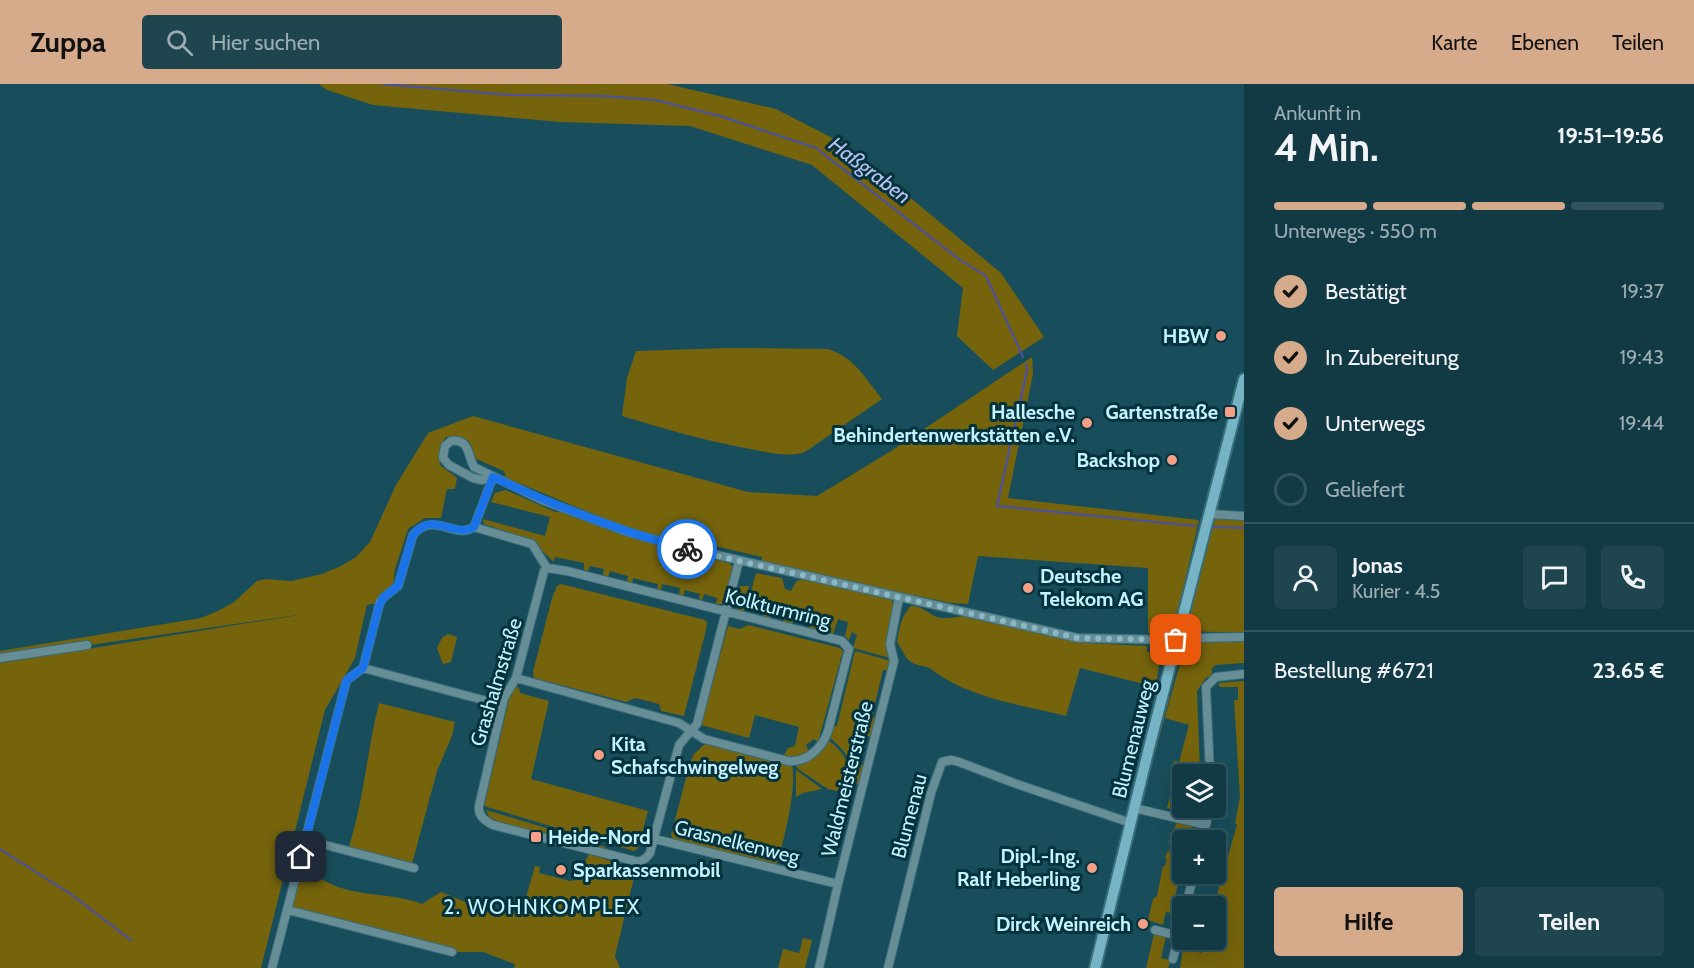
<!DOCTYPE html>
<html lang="de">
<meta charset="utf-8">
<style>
:root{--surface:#123a44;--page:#1f454f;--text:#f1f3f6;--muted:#9cadb2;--line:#31545d;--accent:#d6ab8b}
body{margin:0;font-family:Cabin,sans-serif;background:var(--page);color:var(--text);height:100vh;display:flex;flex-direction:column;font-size:22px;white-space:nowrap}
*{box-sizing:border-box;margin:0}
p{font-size:20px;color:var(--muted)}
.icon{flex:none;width:33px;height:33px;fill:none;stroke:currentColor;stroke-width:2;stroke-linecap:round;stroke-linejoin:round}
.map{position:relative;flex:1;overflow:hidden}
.side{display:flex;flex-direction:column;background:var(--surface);width:450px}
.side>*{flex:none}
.tools{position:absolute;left:1172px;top:680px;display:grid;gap:12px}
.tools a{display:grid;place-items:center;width:54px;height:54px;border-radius:6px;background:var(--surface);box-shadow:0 6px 24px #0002,0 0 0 2px var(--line);font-size:30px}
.pin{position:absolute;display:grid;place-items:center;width:51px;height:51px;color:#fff;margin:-26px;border-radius:12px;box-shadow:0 3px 9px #0006}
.courier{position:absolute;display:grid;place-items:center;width:60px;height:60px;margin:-30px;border:4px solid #1a73e8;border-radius:50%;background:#fff;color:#222;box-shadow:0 2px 8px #0007}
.overview em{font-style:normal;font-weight:800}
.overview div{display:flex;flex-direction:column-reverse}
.overview{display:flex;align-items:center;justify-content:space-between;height:102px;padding:0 30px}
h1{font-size:39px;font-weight:800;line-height:45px}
.bar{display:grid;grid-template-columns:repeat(4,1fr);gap:9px 6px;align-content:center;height:72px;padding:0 30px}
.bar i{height:8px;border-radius:4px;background:var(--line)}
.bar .current{background:var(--accent)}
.bar p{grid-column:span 4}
.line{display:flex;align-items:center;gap:15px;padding:0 30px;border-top:2px solid var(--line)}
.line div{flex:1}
.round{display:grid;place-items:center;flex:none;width:63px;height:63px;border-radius:6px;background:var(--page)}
ol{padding:0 30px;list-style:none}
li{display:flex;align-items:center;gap:18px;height:66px}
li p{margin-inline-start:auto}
li .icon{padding:6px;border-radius:50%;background:var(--accent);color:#111;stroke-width:4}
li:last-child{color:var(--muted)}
li i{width:33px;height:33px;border:3px solid var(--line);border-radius:50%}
.button{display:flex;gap:12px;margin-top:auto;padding:12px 30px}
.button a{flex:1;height:69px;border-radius:6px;background:var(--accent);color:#111;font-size:24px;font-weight:800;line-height:69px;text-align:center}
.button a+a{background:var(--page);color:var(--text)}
header{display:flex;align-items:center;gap:36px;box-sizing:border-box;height:84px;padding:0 30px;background:var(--accent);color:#111}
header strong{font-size:28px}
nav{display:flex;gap:33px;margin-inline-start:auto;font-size:21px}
.search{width:420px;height:54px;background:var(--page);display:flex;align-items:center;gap:15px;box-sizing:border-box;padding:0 21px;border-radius:6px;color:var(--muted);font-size:22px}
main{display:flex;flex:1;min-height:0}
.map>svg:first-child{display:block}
.green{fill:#75640c}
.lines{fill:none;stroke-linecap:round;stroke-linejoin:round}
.stream{stroke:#4a50a9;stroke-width:2}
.street-casing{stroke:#376c79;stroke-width:10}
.secondary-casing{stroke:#376c79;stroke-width:14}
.street{stroke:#678d97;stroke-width:8}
.secondary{stroke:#76b3c4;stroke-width:10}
.done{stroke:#88b9c6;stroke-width:6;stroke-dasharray:0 10.8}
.route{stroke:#1a73e8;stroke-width:8}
.poi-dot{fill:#f49f86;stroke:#05333d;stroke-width:2}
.labels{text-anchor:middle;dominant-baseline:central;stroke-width:6;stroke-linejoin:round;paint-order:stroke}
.poi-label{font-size:20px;font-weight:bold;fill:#c5f2ff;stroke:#05333d;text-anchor:end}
.street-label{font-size:20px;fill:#c5f2ff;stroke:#05333d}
.water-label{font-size:21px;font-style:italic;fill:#bac2f2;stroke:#05333d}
.neighbourhood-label{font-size:21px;letter-spacing:1.5px;fill:#c5f2ff;stroke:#05333d}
</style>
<header>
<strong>Zuppa</strong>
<div class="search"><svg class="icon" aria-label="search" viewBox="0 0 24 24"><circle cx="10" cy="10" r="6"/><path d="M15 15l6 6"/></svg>Hier suchen</div>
<nav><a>Karte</a><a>Ebenen</a><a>Teilen</a></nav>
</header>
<main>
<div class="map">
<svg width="1244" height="884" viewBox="0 0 1244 884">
<rect width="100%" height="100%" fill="#184e5b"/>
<path class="green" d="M319,0H667L776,25L848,62L1001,189L1044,253L993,286L957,252L963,204L812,81L690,42L560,38L373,21L327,6Z
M728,264L828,265C854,273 866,295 882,315L805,368C787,374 768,368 750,365C706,357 665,345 622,332L627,294L636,267Z
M1032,273L1033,290L1008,414L1199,436L1174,544C1168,552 1158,550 1148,549V484L978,472L968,520L951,519L761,479L762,473L706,460L704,465L625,443L506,394L504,387L476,375L469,357L458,353H446L440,363V381L457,394L455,405H447L441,434H425L408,445L395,485L393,501L380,518L367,521L355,574L325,626L261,884H0V579L305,530L0,574V567L201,534L218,527L234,518L257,497L266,495L291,497L322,490L341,482L356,473L370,458L396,401L428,349L473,332L748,408L817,412L891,367Z
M506,406L555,428L564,427L615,446L729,479L733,483V488L726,516L722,520H716L717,514L704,510L702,517L699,515L700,510L685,506L683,512L679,511L680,504L662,500L661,506L657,505L658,500L633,494L632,499L627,498L628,492L610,487L608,493L603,491L604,485L590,482L588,487L584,486V479L555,473L554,478L531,456L484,440L483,435L545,452L550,433L491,418L495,409Z
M1213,435H1244V549L1188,547L1196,491Z
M756,489L782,494L785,505L791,507L796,498L803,494L889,514L894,519L890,574L853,564L857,551L852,548L849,556L845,552L848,538L838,535L833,550H831V544L822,541L820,548L809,544L810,538L795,534L792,540L783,538L784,531L772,528L770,535L762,532L764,526L747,522Z
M561,500L705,536L707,538L706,546L684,632L661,627L659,620L635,614L626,618L534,594L533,588L552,514L557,502Z
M741,502H749L743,529L733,521L735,509Z
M911,522C923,522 927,529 937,533C945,536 954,533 962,532L1087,559L1147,562V568L1156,569L1160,575L1156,603L1080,584L1066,632C1022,621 968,614 931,585C925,581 915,582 910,577C905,574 901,563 897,558C899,545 901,532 911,522Z
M748,541L840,564L843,567L818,658L814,655L806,661L809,667L797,674L784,671L788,664L795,662L799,643L755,631L749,654L701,641L728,542L740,545Z
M448,550L457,553L451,578L443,580L437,564L442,554Z
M1244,556V579L1216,581L1212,584V591L1206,594L1197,607L1200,690L1181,686L1171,725L1167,724L1177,685L1172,683L1174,677L1179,678L1189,641L1165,634L1184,565L1187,559Z
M855,567L891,577L888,587L883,586L872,632L876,634L871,653L867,652L859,679L864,682L860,700L850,698C853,674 845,667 828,652L832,642H837Z
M1244,597V884H1180L1183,865L1202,869L1206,855H1215L1214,822L1237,740L1235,739L1240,713L1234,616H1238V603H1219V599Z
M515,601L519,604L520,609L549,617L531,695L648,727L638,764L634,767L484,722L511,607Z
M1167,611L1170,613L1141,720L1140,715Z
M379,619L455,638L452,652L437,687L412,780L349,763C364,715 367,667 379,619Z
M827,655C849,673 853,682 843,708L828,705L798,685L795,680Z
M705,660L714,663L715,661L792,680C797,705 784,757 776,782L673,755L671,751L690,679L694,670Z
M796,686L822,705L803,709L796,713Z
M486,726L596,759L616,769L499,738L489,733Z
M1177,737L1193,742L1189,756H1182V784L1171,829L1166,828L1163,841L1148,836L1153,815L1157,812L1163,782H1165L1167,775L1165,774L1167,768H1169L1171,760L1169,759C1171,752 1175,745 1177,737Z
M306,756L314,758L306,786C320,795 336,804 353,807C376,812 399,811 422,820L441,808L497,831L499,825L521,831L535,782L540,783L539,789L570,797L576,796L589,770L636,785L615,872L620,884H514L515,880L483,868H452L288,826Z
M1155,846L1167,849L1161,874L1171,876L1168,884H1146Z
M803,854L812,856L805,884H778L783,865L799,869Z"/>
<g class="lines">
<path class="stream" d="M382,0L511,11L604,12L655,16L720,32L816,64L960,176L986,192L1023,273
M1026,280L1027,286L997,422L1196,442
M1212,443L1244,444
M0,765L72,811L131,856"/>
<defs>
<path id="street" d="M493,393L482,396L473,394L449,381L443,374L445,362L451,357C470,355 467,370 474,383L542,416L628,448L678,462L1078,554L1177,556L1192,554L1244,553
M1209,430L1244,432
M474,443L532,460L547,484
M547,484L544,487L516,594L504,614L479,722C478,732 485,737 493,741L639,778L646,774L650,769L679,661L697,640L739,477
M0,574L87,561
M363,584L502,621
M516,594L679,639L704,655L788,677C807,679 822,664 828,647L849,565L842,557L567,487L547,484
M1210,690L1206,603L1216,593L1244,590
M1134,724L1206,741L1203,756
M1206,741L1210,723
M655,755L838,800
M306,756L414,784
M1186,822L1194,789
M288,826L452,868
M1155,846L1179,852
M1173,875L1182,838
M272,884L345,602L347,596L363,584L380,518L384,513L398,502L413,451C434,426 454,456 474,443L493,393
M819,884L838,800L894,577L890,560L899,514
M888,884L931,709L942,678L951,676L959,678L1014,699L1131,739"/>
<path id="secondary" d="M1095,884L1149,664L1244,295"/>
</defs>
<use href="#street" class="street-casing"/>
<use href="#secondary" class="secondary-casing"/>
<use href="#street" class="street"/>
<use href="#secondary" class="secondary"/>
</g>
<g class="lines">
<path class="done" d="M687,465L1078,554L1176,556"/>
<path class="route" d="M301,773L345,602L347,596L363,584L379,522L384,513L398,502L413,451C434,426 453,455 474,443L493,393C556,422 620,448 687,465"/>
</g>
<g class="poi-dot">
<circle cx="1221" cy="252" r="6"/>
<rect x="1224" y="322" width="12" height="12" rx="3"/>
<circle cx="1087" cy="339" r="6"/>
<circle cx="1172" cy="376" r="6"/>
<circle cx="1028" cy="504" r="6"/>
<circle cx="599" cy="671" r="6"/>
<rect x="530" y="747" width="12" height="12" rx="3"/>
<circle cx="1092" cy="784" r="6"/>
<circle cx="561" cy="786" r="6"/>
<circle cx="1143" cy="840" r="6"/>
</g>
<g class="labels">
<g class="poi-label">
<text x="1209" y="252">HBW</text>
<text x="1075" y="328">Hallesche<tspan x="1075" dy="23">Behindertenwerkstätten e.V.</tspan></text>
<text x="1218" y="328">Gartenstraße</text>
<text x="1160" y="376">Backshop</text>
<text x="1040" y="492" text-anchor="start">Deutsche<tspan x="1040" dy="23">Telekom AG</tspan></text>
<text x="611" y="660" text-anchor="start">Kita<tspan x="611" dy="23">Schafschwingelweg</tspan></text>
<text x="548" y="753" text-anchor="start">Heide-Nord</text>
<text x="1080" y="772">Dipl.-Ing.<tspan x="1080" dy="23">Ralf Heberling</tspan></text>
<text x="573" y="786" text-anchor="start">Sparkassenmobil</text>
<text x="1131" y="840">Dirck Weinreich</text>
</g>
<g class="street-label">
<text transform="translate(778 524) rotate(14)">Kolkturmring</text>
<text transform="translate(496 598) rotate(-73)">Grashalmstraße</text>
<text transform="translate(1133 655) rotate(-76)">Blumenauweg</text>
<text transform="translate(847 695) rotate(-76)">Waldmeisterstraße</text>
<text transform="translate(909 732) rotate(-75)">Blumenau</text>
<text transform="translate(737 758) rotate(14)">Grasnelkenweg</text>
</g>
<g class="water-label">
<text transform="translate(870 86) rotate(37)">Haßgraben</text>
</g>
<g class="neighbourhood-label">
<text x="542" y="822">2. WOHNKOMPLEX</text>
</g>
</g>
</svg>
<div class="tools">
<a><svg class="icon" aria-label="layers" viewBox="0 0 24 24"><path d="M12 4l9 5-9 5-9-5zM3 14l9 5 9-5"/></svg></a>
<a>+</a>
<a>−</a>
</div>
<div class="pin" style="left:1176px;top:556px;background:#ea580c"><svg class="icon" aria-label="bag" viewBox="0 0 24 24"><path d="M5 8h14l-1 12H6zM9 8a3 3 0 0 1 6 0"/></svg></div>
<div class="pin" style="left:301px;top:773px;background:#1f2937"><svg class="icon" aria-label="home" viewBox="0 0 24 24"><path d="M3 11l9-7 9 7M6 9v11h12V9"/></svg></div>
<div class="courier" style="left:687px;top:465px"><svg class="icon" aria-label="bike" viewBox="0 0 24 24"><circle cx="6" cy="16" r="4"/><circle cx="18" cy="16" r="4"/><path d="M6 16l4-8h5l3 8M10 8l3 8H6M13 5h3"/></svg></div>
</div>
<section class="side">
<div class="overview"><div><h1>4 Min.</h1><p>Ankunft in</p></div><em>19:51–19:56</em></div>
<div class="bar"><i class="current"></i><i class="current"></i><i class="current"></i><i></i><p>Unterwegs · 550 m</p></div>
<ol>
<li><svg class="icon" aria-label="check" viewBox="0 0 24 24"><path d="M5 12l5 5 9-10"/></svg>Bestätigt<p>19:37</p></li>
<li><svg class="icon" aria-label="check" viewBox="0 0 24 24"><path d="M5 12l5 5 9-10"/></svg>In Zubereitung<p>19:43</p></li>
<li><svg class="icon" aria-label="check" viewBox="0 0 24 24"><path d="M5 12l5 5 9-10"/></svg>Unterwegs<p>19:44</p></li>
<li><i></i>Geliefert</li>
</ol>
<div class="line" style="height:108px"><a class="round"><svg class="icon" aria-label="person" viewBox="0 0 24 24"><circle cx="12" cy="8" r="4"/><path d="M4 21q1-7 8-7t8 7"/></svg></a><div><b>Jonas</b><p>Kurier · 4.5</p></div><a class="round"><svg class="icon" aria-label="chat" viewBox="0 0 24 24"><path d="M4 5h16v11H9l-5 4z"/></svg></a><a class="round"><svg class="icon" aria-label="phone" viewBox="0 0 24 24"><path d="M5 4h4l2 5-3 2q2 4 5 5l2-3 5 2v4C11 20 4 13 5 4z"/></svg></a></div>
<div class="line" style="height:78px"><div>Bestellung #6721</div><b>23.65 €</b></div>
<div class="button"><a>Hilfe</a><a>Teilen</a></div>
</section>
</main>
